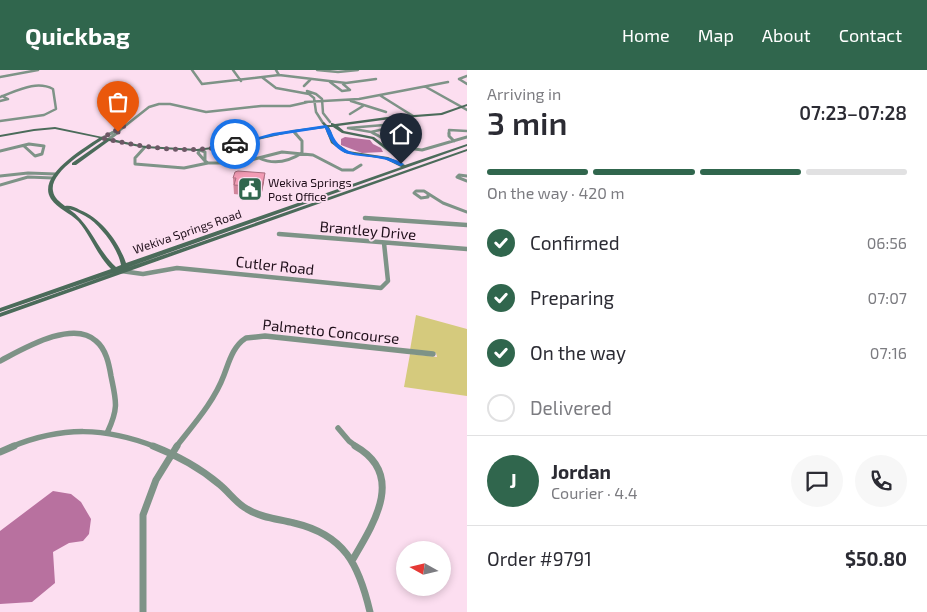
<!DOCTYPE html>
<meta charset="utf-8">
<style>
:root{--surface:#fff;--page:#f7f7f7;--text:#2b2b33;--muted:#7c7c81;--line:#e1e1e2;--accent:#30664d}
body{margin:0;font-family:"Exo 2",sans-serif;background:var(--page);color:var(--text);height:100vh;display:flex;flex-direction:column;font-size:19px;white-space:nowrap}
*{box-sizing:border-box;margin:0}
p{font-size:16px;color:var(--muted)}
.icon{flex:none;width:28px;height:28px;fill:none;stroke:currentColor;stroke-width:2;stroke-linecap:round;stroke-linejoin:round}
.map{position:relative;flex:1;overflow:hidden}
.details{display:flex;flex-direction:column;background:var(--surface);width:460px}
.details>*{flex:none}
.needle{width:32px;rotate:278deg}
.fabs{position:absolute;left:396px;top:471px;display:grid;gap:10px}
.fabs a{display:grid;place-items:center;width:55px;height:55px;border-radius:50%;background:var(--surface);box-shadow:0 2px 8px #0003;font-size:25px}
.pin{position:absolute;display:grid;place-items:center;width:42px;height:42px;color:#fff;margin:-51px -21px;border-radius:50% 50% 50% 0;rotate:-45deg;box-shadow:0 0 5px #0007}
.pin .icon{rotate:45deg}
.courier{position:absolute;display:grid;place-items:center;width:50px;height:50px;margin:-25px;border:4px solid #1a73e8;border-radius:50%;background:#fff;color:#222;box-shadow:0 1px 6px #0007}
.overview em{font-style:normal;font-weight:600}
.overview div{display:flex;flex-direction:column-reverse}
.overview{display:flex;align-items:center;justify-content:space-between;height:85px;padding:0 20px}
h1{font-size:32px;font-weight:600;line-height:38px}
.bar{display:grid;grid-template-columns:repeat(4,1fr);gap:8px 5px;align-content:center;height:60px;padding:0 20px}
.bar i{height:6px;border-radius:4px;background:var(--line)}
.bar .current{background:var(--accent)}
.bar p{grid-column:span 4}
.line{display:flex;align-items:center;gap:12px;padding:0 20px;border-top:1px solid var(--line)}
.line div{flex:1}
.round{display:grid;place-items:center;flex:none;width:52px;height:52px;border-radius:26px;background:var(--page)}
ol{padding:0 20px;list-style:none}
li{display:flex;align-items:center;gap:15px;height:55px}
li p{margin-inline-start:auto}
li .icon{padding:5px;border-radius:50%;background:var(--accent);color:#fff;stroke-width:4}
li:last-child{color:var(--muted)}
li i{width:28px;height:28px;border:2px solid var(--line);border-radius:50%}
header{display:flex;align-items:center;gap:30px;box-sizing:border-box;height:70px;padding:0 25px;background:var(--accent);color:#fff}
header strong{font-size:24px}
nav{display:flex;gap:28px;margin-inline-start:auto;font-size:18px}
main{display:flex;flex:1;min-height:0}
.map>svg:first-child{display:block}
.green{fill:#d5ca7d}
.water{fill:#b8719f}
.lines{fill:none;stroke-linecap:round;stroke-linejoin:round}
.street-far4{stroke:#7e9387;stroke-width:2.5}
.street-far3{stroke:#7e9387;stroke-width:3}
.street-far2{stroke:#7e9387;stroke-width:4.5}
.street-far1{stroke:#7e9387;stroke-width:5.5}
.street{stroke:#7e9387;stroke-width:7}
.secondary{fill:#4b6b5a;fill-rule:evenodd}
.wall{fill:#d0859b}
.shaded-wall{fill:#a96c7e}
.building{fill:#f29bb4;stroke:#a96c7e}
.route{fill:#1a73e8}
.done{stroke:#6d5866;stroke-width:5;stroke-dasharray:0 9}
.labels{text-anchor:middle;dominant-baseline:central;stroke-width:4;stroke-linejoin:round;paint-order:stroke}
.far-poi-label{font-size:12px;fill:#20101b;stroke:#fcdef0;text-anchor:start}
.far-street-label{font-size:12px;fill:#20101b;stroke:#fcdef0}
.street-label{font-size:15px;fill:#20101b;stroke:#fcdef0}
</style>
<header>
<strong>Quickbag</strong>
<nav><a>Home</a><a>Map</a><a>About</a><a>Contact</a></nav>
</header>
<main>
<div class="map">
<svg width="467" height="542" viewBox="0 0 467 542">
<rect width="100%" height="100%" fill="#fcdef0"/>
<path class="green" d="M416,245L467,259V326L404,317L410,284L437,287L436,283L410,280Z"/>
<path class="water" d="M345,67L370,70L373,74L381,78L383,82L362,83L341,75V69Z
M53,421L71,424L81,432L91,449L89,464L83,471L69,473L53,482L55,513L32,532L0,534V461Z"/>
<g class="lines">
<path class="street-far4" d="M192,0L202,14L279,5
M233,0L241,11
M276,0L279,5L346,13L376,9
M317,0L338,2L358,0
M0,7L38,0
M263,8L276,18L309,24L314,28L316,42L323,53
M459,9L467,14
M459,9L467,6
M330,12L342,21L350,20L343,14
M304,16L310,10
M426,17L467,40
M307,21L316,24L322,29L323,43L330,52
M381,26L413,46
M0,27C17,21 36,10 53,19L56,39L44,45L0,51
M0,31L8,29L2,26
M351,31L386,42
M305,32L359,29L448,12
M350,44L363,36
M384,55V59L371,62L348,58Z
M293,61L296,64
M371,62L375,64
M109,64L121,58
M115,64L149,37L159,34H170L206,42L261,36H290L308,32
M449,64V60L467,61"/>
<path class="street-far3" d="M295,63L302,71V83
M373,63L400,77L422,80L467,67
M449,63V66L454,71
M102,68L112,63
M109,69L117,63
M145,77L135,88V94L184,98L208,93H239L282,82L313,85L342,100H353L361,95
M200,80L205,82V91L198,83Z
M0,81L29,74L44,76L42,84L35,86L24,76
M259,88C274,95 288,92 302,83
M205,91L208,93
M0,106L28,103L56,104
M467,106L459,105L457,107L467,111
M0,115L28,107L53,108
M428,124V127L421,128L414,123L416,121H424L443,133L467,142"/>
<path class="street-far2" d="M365,148L467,155
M279,164L467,179
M121,201L143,204L177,198L381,218L388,211L384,173"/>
<path class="street-far1" d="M0,291C23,279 73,249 96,271C106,279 109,294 111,306C116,331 119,337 108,361
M338,358L349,371L357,377
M11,377C62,356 105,357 156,377
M176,377C193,355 214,332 224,305C229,292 233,276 246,268L265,266L433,284"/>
<path class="street" d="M153,376C176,385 200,398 219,414C229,422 236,433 247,439C261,448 279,449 294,453C345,465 359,495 370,542
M0,382L14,376
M353,489C375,452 405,404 355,376
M143,542V445L156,410L177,376"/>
<path class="secondary" d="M467,34V36L442,45L391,49L338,56L344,61L374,67L400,87V89H398L372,69L342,63L333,57H329L331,61L334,71L348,81L388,87L405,95L467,74V76L126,198L467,79V81L0,247V243L116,202L0,242V238L111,199C97,185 91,166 78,151C70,143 58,139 51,129C36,106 83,79 99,68L55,59L34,61L0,67V65L34,59L55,57L145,76L197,79L227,75L293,60L324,56L322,53L324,52L327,55H331V53H332L335,54L387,47L441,43ZM325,58L331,73L345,83L385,89L401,97L126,193C119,172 101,148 80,140C75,137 70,135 65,136C60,132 54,128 53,121C49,102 89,79 103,69L105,70L72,93V95H76L109,71L145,78L197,81L227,77L293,62ZM69,139C76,141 84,145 90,149C103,159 118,179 121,195L116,197C97,180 91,154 69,139Z"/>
</g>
<path class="wall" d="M233,108L264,112L261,127L234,124Z"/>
<path class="shaded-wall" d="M265,103L264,112L261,127L262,117Z"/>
<path class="building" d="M238,101L265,103L262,117L234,115L236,108H233L235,102Z"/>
<path class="route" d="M326,55C335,63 331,70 345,79C360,88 385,82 404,94L401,96C395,94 389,90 382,89C354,83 337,91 325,58L273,66L235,75L233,74L273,63Z"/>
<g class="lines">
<path class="done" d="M118,62L124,56L102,68C146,78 191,85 235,74"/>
</g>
<defs>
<symbol id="civic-square" viewBox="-11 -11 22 22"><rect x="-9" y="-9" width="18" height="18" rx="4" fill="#30664d" stroke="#fcdef0"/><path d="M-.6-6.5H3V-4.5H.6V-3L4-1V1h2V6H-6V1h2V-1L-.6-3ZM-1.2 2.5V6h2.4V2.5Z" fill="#fff"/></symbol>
</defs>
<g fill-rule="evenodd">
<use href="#civic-square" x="236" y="105" width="28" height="28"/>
</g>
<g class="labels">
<g class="far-poi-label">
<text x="268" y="112">Wekiva Springs<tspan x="268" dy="14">Post Office</tspan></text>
</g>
<g class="far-street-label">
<text transform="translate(187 161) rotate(-19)">Wekiva Springs Road</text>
</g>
<g class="street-label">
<text transform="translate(368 160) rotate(5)">Brantley Drive</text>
<text transform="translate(275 195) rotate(6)">Cutler Road</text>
<text transform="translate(331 261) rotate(6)">Palmetto Concourse</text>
</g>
</g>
</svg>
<div class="fabs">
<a><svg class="needle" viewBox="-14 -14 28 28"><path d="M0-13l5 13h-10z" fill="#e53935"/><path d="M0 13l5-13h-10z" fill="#7c7c81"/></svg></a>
</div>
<div class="pin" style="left:118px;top:62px;background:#ea580c"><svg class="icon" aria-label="bag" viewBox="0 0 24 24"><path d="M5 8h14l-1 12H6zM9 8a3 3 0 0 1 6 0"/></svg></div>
<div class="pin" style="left:401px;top:94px;background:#1f2937"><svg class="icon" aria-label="home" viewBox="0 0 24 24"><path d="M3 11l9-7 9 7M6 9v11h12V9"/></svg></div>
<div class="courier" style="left:235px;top:74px"><svg class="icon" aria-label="car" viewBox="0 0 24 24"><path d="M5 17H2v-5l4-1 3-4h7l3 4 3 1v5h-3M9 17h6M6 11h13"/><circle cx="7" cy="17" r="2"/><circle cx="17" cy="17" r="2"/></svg></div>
</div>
<section class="details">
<div class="overview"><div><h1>3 min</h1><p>Arriving in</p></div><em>07:23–07:28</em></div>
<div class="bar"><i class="current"></i><i class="current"></i><i class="current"></i><i></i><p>On the way · 420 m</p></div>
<ol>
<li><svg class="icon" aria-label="check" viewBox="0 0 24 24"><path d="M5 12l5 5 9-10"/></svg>Confirmed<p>06:56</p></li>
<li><svg class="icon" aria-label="check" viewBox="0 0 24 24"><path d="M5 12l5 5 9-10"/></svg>Preparing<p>07:07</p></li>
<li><svg class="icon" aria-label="check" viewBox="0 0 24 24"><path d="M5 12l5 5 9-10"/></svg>On the way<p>07:16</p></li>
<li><i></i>Delivered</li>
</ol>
<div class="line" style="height:90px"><b class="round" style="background:var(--accent);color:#fff">J</b><div><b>Jordan</b><p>Courier · 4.4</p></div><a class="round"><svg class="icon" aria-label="chat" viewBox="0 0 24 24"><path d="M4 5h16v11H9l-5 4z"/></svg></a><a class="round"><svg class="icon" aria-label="phone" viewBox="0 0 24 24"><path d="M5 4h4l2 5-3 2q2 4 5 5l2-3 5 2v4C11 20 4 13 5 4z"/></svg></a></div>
<div class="line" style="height:65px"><div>Order #9791</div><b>$50.80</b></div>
</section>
</main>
